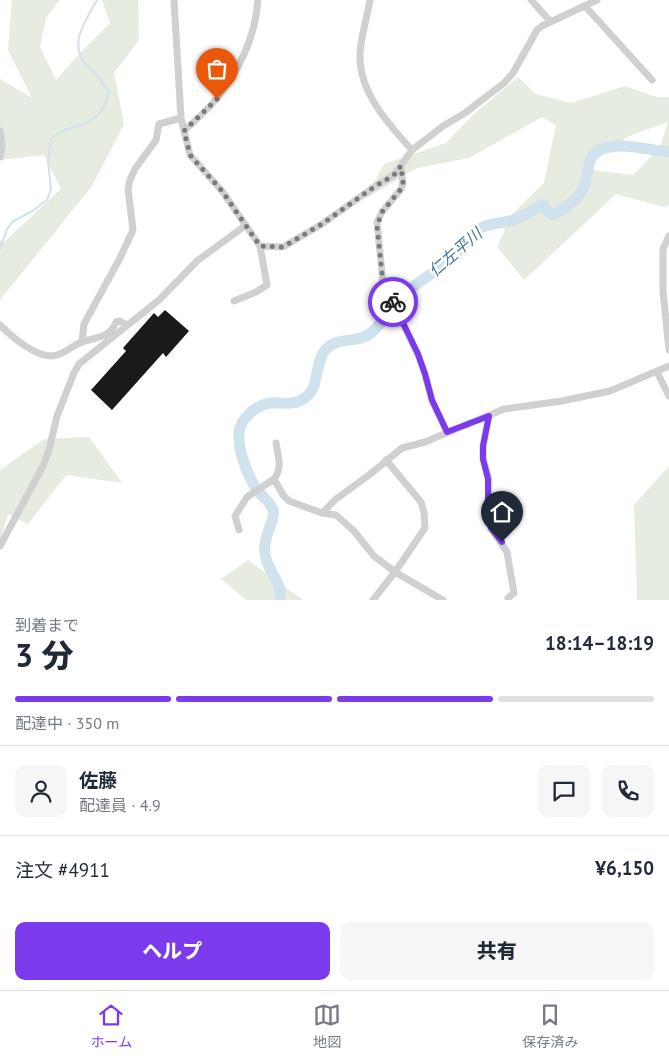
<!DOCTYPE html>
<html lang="ja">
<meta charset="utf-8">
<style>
:root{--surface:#fff;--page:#f6f6f7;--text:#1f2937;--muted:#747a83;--line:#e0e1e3;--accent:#7c3aed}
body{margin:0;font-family:"PT Sans","Noto Sans JP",sans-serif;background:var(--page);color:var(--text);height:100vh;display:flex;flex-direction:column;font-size:19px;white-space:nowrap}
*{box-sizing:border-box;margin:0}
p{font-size:16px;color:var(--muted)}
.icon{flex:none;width:28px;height:28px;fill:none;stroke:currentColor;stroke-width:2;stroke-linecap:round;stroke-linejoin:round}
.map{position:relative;height:600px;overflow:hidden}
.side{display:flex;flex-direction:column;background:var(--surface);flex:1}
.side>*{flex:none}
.pin{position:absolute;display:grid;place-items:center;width:42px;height:42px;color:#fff;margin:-51px -21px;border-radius:50% 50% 50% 0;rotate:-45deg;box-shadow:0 0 5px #0007}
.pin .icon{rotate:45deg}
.courier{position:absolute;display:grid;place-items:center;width:50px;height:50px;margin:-25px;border:4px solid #7c3aed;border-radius:50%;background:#fff;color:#222;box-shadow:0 1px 6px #0007}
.headline em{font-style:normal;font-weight:800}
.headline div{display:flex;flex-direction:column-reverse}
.headline{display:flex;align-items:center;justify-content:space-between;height:85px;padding:0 15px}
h1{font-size:32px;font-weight:800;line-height:38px}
.bar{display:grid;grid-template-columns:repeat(4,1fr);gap:8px 5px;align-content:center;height:60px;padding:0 15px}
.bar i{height:6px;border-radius:4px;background:var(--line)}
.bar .current{background:var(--accent)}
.bar p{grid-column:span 4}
.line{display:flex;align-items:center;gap:12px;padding:0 15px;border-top:1px solid var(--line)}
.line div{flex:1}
.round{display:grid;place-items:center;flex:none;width:52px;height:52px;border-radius:10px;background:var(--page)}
.button{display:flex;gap:10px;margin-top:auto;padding:10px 15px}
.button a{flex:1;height:58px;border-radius:10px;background:var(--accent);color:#fff;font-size:20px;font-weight:800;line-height:58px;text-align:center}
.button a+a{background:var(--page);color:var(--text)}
.menu{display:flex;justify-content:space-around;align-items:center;height:70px;border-top:1px solid var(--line);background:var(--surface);font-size:14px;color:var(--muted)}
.menu a{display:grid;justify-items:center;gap:2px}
.menu .current{color:var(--accent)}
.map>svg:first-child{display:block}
.green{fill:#e6ecdf;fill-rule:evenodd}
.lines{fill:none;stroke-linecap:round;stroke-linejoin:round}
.stream{stroke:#cfe2ee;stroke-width:2}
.river{stroke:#cfe2ee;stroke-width:11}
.building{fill:#1a1a1a}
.minor{stroke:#d0d0d0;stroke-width:7}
.done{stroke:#7a7a7a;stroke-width:5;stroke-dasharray:0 9}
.route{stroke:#7c3aed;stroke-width:6}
.labels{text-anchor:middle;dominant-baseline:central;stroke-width:5;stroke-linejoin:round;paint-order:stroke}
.water-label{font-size:16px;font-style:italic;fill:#3f7597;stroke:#fff}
</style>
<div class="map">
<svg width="669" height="600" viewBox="0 0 669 600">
<rect width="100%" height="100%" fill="#fff"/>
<path class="green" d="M12,0H60L46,18L40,47L56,80L79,54L110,23L102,0H138L139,40L114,73L124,124L92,186L0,300V240L4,242L61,189L44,155L0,160V79L32,98L8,50Z
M518,77L536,94L571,103L625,86L656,97H669V205L664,207L616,194L524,280L497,247L512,214L544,183L556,125L542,117L469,158L417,168L365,199L384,164L446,143L474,114ZM668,122L660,147L633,175L584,169L629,136Z
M89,437L122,483L66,475L28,524L8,514L0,542V470L44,439Z
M669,466V600H637L634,505Z
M248,560L303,600H246L221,579Z"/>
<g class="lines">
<path class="stream" d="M0,249L7,229L12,222L34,210L47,200L51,189L48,161L51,139C75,118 99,133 109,93C103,81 96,74 87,65C67,44 86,21 97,0"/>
<path class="river" d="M280,600C283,582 267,571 265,554C264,548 266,538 268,532C270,525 275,518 273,510C270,501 262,497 257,490C247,474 238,452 239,433C240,419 256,405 270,403C283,402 294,407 306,397C320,387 314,362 326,349C338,336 358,344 371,333C386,319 398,302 412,288C424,277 440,270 452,258C460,250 467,237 477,230C489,222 504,224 517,219C526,215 534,209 543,204L549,213L553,215C563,209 577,201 582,190C594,166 580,148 619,146C635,145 652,151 669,152"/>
</g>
<path class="building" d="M165,310L189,331L166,357L163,353L112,410L91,390L126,351L123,348L154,313L158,317Z"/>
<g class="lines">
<path class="minor" d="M174,0L181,118L190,155L222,191L260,246L267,285L256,292L234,301
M370,0C367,18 361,36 360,53C358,91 388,124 412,150
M531,0L551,22
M585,6L652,80
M0,131L2,147L0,157
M184,131C195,120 208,110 217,98C240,68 255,38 258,0
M401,166L403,183L401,189L382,212L377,222L383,283L418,355L425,374L432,401L447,432
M669,236L663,249V291L669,350
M260,246L283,247L322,224L374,187L394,175L412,150L443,126L465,113L504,83L513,73L537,30L542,26L597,0
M0,325C11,336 39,361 57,355C67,352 74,344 85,341C99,337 110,337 116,322L120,321L127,325
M82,341L84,324L120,258L133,230L128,189L130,180L135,169L156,140L159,124L181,118
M657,372L669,396
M489,416L483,446V459L489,479L488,512L491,528L507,552L514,593L508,598
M274,479C283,467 278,457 276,443
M322,513L336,499L369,475L402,448L425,442L504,409L562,401L610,391L669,366
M239,530L235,516L247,497L274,479L283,495L289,501L322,513L336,515L354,531L374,556L395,572L443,600
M0,546L43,466L49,450L57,416L74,373L79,364L159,300L197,261L246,225
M373,600L395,572L425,528L424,512L421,502L386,460"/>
</g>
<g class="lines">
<path class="done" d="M217,99L184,131L190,155L222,191L260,246L283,247L322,224L374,187L394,175L401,166L403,183L401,189L382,212L377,226L383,283L393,302"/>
<path class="route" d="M393,302L418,354L425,374L432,400L447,432L489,416L483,446V459L488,479V512L491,528L502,542"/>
</g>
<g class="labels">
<g class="water-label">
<text transform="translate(455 252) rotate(-41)">仁左平川</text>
</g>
</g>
</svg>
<div class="pin" style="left:217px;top:99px;background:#ea580c"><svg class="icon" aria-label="bag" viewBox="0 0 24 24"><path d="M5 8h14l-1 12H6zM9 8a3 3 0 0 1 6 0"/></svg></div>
<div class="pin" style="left:502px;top:542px;background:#1f2937"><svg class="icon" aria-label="home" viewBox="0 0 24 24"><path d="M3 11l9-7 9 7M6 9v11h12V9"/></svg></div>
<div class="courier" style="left:393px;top:302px"><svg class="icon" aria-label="bike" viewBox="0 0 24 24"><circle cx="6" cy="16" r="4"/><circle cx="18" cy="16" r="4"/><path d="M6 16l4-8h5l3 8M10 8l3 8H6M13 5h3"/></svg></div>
</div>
<section class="side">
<div class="headline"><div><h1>3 分</h1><p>到着まで</p></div><em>18:14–18:19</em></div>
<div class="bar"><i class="current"></i><i class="current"></i><i class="current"></i><i></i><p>配達中 · 350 m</p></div>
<div class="line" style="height:90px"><a class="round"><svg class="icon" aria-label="person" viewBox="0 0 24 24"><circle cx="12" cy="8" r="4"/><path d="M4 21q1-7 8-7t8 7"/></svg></a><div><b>佐藤</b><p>配達員 · 4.9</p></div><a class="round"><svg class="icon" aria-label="chat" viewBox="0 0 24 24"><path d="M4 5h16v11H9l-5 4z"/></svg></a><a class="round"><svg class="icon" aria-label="phone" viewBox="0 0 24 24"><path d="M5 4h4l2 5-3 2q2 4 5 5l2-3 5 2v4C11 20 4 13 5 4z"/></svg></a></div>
<div class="line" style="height:65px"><div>注文 #4911</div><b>¥6,150</b></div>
<div class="button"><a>ヘルプ</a><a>共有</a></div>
</section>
<nav class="menu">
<a class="current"><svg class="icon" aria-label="home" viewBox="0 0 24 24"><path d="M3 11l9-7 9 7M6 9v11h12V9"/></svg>ホーム</a>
<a><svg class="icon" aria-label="map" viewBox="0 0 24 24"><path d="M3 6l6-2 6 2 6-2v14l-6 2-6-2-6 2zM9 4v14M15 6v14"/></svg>地図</a>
<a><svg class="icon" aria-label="saved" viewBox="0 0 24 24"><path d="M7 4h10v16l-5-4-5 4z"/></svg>保存済み</a>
</nav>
